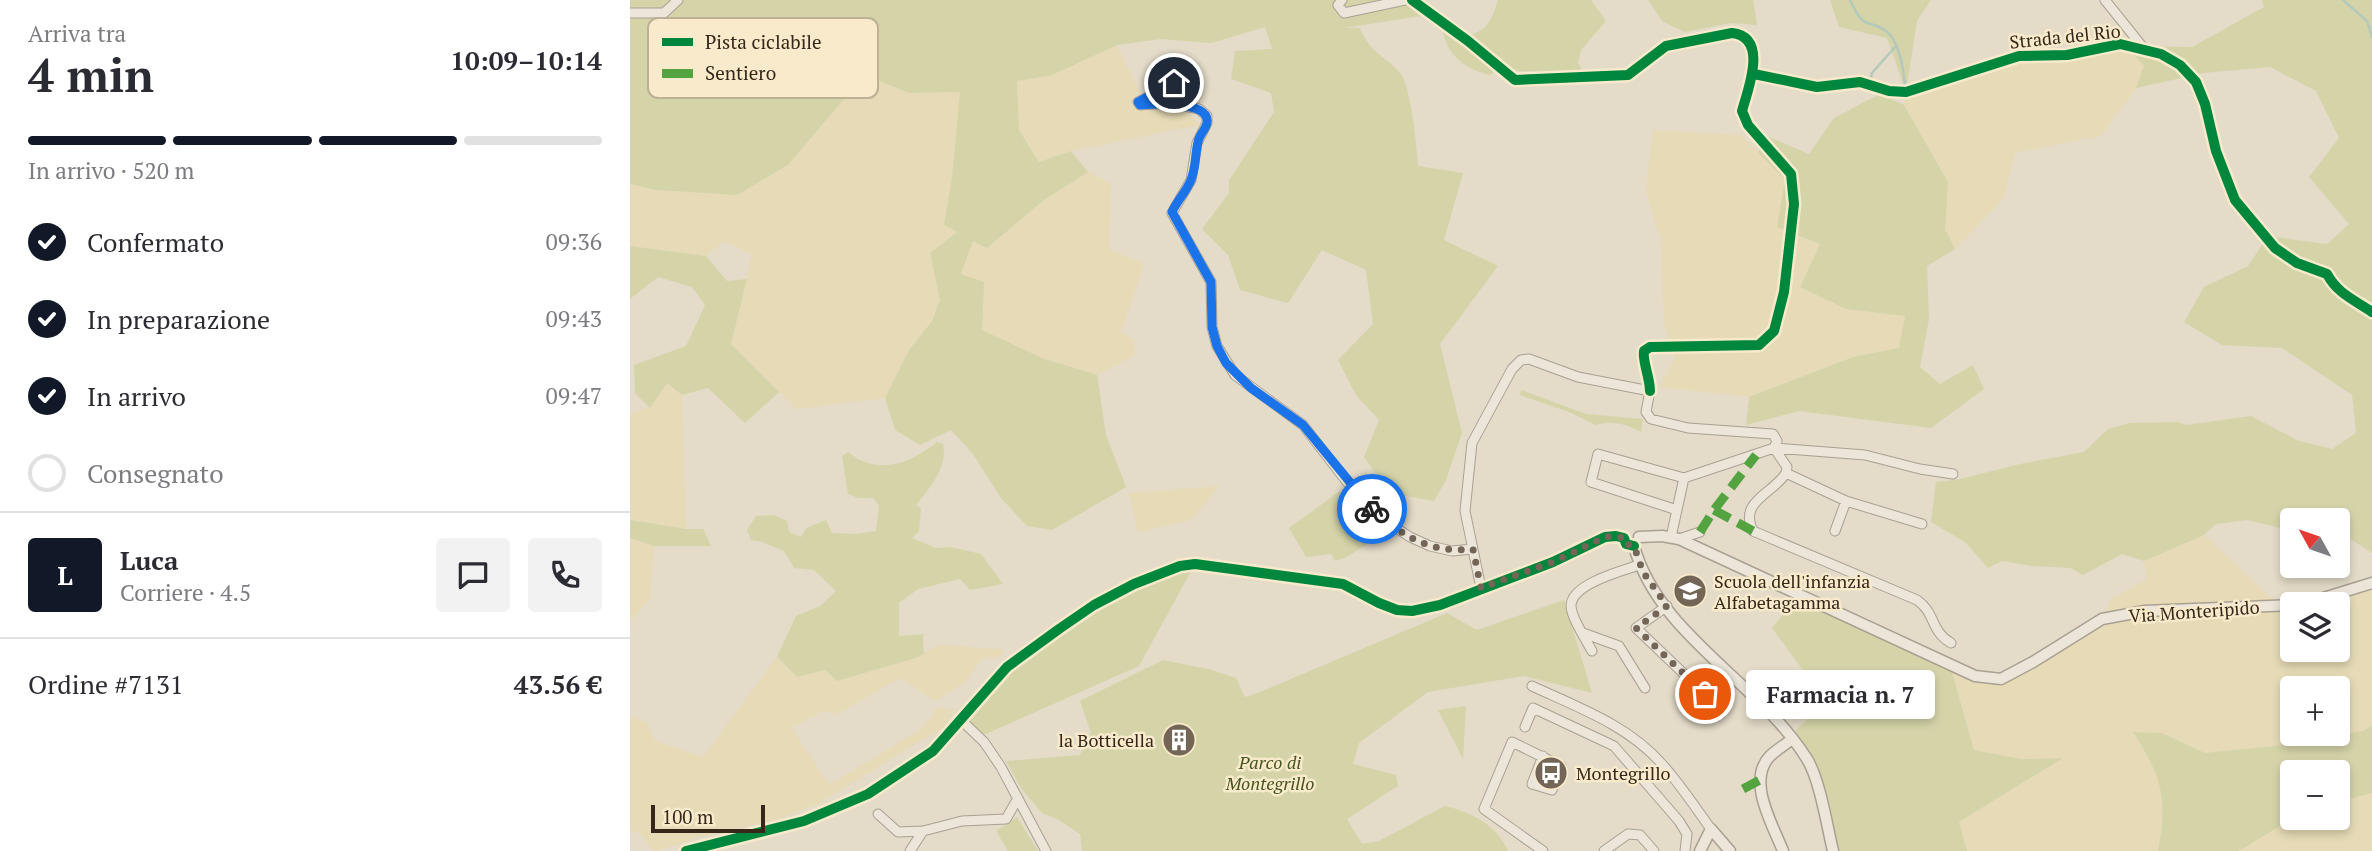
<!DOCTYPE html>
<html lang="it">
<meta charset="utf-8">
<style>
:root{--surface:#fff;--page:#f2f2f3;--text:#2b2b33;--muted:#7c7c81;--line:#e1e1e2;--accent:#111827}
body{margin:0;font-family:"PT Serif",serif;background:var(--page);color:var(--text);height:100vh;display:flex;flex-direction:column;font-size:26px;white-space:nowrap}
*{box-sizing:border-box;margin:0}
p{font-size:23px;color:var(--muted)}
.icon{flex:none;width:38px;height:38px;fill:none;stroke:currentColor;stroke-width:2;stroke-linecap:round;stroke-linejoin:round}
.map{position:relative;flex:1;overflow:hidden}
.drawer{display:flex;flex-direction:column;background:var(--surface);width:630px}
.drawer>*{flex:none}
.needle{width:46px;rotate:310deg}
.fabs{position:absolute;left:1650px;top:508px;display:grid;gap:14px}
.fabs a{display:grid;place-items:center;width:70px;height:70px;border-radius:7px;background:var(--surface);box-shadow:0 4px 10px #0003;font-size:35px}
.scale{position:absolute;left:21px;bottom:18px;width:114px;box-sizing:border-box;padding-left:7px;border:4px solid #37271a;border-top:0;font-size:19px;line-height:24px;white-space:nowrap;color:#37271a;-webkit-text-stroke:5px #f8eacb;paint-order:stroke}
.pin{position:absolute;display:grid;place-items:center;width:60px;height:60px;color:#fff;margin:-30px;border:4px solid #fff;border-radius:50%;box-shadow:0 2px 7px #0007}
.courier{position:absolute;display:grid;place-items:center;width:70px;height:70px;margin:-35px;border:5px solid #1a73e8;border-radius:50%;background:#fff;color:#222;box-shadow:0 2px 9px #0007}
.bubble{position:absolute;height:49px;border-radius:7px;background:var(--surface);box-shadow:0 4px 10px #0003;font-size:23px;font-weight:700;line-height:49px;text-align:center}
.head em{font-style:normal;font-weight:700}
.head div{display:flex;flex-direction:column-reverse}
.head{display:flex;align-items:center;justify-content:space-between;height:119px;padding:0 28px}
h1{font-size:46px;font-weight:700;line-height:52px}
.bar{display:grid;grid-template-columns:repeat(4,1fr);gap:10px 7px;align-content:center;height:84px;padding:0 28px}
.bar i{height:9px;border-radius:5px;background:var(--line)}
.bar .current{background:var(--accent)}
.bar p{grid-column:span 4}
.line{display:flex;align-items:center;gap:18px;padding:0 28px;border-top:2px solid var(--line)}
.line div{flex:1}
.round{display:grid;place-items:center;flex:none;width:74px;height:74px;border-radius:7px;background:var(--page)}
ol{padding:0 28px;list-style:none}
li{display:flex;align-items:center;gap:21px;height:77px}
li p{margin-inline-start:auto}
li .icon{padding:7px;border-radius:50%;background:var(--accent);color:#fff;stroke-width:4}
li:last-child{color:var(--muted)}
li i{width:38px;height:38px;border:4px solid var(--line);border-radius:50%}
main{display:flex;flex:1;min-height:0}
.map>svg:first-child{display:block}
.farmland{fill:#e6dbb6;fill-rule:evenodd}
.green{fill:#d5d4a9}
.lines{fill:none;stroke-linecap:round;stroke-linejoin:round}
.stream{stroke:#b4c9bb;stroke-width:2.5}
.minor-casing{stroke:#a9a092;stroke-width:11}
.tertiary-casing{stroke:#a9a092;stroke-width:13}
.minor{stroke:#ece6da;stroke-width:9}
.tertiary{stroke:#ece6da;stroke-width:10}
.quiet{stroke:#53a340;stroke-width:9;stroke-dasharray:18 9;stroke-linecap:butt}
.cycleway-casing{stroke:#f8eacb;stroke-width:15}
.cycleway{stroke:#00873e;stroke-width:10}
.done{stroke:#746657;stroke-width:7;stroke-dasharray:0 12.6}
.route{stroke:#1a73e8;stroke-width:9}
.labels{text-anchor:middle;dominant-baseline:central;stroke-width:5;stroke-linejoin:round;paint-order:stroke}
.street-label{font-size:18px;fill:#37271a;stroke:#f8eacb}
.poi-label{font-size:18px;fill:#37271a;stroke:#f8eacb;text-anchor:start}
.park-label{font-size:18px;font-style:italic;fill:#48551f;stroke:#f8eacb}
.key{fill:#f8eacb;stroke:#beb096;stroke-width:2}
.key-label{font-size:19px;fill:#37271a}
</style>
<main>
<section class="drawer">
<div class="head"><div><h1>4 min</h1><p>Arriva tra</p></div><em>10:09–10:14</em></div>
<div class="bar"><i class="current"></i><i class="current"></i><i class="current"></i><i></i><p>In arrivo · 520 m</p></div>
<ol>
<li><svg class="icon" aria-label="check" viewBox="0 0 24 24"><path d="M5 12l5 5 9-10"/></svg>Confermato<p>09:36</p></li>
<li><svg class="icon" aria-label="check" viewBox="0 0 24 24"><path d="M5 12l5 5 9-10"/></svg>In preparazione<p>09:43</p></li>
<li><svg class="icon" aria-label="check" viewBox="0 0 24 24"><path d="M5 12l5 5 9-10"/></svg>In arrivo<p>09:47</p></li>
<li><i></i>Consegnato</li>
</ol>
<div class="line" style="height:126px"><b class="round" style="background:var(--accent);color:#fff">L</b><div><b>Luca</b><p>Corriere · 4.5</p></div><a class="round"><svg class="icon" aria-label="chat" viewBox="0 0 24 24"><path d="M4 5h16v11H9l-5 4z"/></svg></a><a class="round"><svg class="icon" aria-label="phone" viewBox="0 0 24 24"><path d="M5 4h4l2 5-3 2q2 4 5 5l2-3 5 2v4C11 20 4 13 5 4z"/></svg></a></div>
<div class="line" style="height:91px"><div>Ordine #7131</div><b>43.56 €</b></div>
</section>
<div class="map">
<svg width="1742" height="851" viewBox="0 0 1742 851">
<rect width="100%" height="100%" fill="#e4dbc8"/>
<path class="farmland" d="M487,45L509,91L504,104L556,112L570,125L441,151L409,162L389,130L387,81L422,75Z
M1496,46L1514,66L1506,88L1471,136L1385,153L1374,198L1325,249L1315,229L1318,182L1274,105L1276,92L1389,56Z
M245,79L279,93L331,92L322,177L314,225L327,232L300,253L310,299L302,321L279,350L255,398L167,409L101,344L122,255L94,241L76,256L0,246V184L26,190L107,195L158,165L220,92Z
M1023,130L1111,135L1155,180L1190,244L1216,309L1275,316L1269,348L1223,357L1119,397L1029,387L1045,358L1034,324L1031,241L1016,191Z
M458,172L481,184L479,249L514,264L491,332L504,340L505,355L467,375L412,358L351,330L354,283L331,274L343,241L357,248L414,200Z
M37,383L52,395L56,529L0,520V414L20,407Z
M589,486L561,520L508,532L499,493Z
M1574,535L1655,611L1662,610V649H1708V604H1689L1722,593L1742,591V725L1735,730L1686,742L1574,753L1532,733H1503L1523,763L1531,788L1534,819L1528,851H1337L1329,822L1432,758L1391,759L1344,750L1320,665L1371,679L1471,619L1481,599L1517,579L1514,561ZM1662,688H1708V733H1662Z
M0,538L24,546L20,598L0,622Z
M310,644L374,650L368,658L353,657L334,683L305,701L270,678L207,714L193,711L161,728L199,785L288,731L304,714L305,708L324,709L315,726L189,803L152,818L64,839L28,851H23L9,832L0,831V716L16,722L25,741L73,757L147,657L167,677L195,670L207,681L286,658Z
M1740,793H1742V851H1608L1664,817H1708V802Z"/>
<path class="green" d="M0,0H790L791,16L714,28H730C742,56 753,53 770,73C781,86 787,148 788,166L833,173L814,240L868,266L810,344L832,433L816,480L804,501L759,493L734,457L749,420L726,395L708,360L743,324L736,270L692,250L658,303L610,290L598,255L572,229L599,193V180L644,112L641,93L601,79L605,51L642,49L635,27L581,43L531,39L487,45L422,75L387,81L389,130L409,162L441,151L458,172L414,200L357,248L343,241L331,274L354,282L352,330L412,358L467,375L476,435L496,487L422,530L397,526L371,498L343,454L321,430L290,445L265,430L255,398L279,350L302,321L310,300L300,253L327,232L314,225L322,177L330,92L279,93L245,79L220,92L158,165L107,195L26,190L0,184Z
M868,0H961L976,21L951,50L948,63L954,73L889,71L872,65L860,75C836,70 814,53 813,28L826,39C855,32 859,28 868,0Z
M1018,0H1123L1127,25L1101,23L1055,32L1033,22Z
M1200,0H1301L1287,21L1276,92L1257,38L1209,27Z
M1632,0H1742V553L1708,531V520H1662V526L1651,528L1617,520L1586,524L1574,535L1514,561L1492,554L1453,575L1440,568L1402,566L1372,561L1358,568L1335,542L1301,522L1306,482L1330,479L1390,464L1454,452L1478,429L1499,423L1547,422L1556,425L1621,416L1669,441L1702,449L1726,433L1722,395L1652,348L1592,345L1554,322L1574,287L1618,266L1638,236L1697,244L1719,224L1679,177L1709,138L1686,91L1640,67L1574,73L1506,88L1514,66L1495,46L1562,47L1634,7Z
M1250,94L1274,105L1318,182L1315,229L1325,249L1297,266L1299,319L1290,367L1310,384L1343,365L1354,389L1301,428L1169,411L1116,425L1119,397L1223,357L1269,348L1275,316L1216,309L1170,287L1190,244L1147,227L1155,180L1128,152L1139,137L1179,154L1204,118Z
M0,246L76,256L97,281L117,279L101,344L149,392L115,423L78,388L52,395L37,383L20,408L5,393L4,365L56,346L75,305L62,287L28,277L0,299Z
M891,390L956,414L1013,419L1011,432C995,424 983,420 966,425L939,412L890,395Z
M307,442L313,444C318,467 300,488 286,505L291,508L289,531L282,538L306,548L320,547L351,554L373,584L340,590L330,579L288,589L269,603V636L293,634L294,654L286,658L207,681L195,670L167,677L147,657L166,616L190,606L206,591L184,570L164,568L154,551L129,541L121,540L117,530L126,516L144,515L157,521L159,532L171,537L176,528L196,520L202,533L225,534L246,531L249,505L243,498H228L218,494L212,456L218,452C247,476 280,464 307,442Z
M710,491L742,541L715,558L705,561L701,554L676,557L659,528Z
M0,520L56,529H73L81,546H24L0,538Z
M565,564L509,666L349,737L331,720L360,685L464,605Z
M934,600L962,693L894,676L798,692L729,743L723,764L766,775L768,786L717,819L732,844L749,841L815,806C841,812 867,825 878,851H452L450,834L429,820L412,813L391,788L376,761L450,755L461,733L450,701L533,660L578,669L606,678L615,697L630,692L817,613L847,630Z
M1157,609L1210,612L1320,665L1344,750L1391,759L1433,758L1329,822L1337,851H1203L1178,761L1165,731L1193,704L1192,696L1142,628Z
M836,706L833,759L808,710Z
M1742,725V793L1708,802V772H1662L1664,817L1616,847L1608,851H1528C1538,798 1532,777 1503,732L1532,733L1575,753L1686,742L1735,730Z
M387,817L408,851H378L366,831Z"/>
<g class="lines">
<path class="stream" d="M1220,0C1224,7 1228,19 1235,22C1242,25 1250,26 1256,31C1269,40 1274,71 1275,87
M1713,0L1737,21L1742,37
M1240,82L1242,73L1265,47"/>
<defs>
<path id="minor" d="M712,0L708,5L714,13L775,0
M782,0L838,41L885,80L998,75L1036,46L1102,33C1139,37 1118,89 1112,111L1118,125L1161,174L1164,204L1154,292L1144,331L1129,345L1020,347L1014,351C1012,360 1020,378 1020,391
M1475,0L1515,50
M0,13H34L48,0
M1124,74L1187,87L1230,82L1259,91L1276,92L1389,56L1437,55L1490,44L1531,54L1550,65L1566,82L1575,104L1586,151L1605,200L1645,248L1667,263L1697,274C1708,294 1723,299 1742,312
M555,77L508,102L510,105L540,103L569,109L577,116V123L567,143L561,180L542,213L581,282L582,327L587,346L605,375L673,425L717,482L754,520L780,537L800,546L822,551L843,549
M1144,448L1157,467L1156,473C1143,494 1108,501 1123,531L1287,600C1306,613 1300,631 1321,643
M1144,448L1235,455L1290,469L1323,474
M1156,473L1216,501L1292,524
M1047,510L961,482L968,454L1054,478
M1205,531L1216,501
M1049,539L1070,532
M851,588L835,511L842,443L882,369L891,360L899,359L948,377L1020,391L1016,412L1021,419L1058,428L1143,434L1147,441L1144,448L1054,478L1041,537
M1037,606L1006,628L1075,694
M953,633L989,646L1015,688
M962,651C956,640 941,617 941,606C941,584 992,571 1009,565
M902,686C947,707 998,725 1032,764C1050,784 1065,807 1081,829
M331,720L354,742L371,767L416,851
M895,727L903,708L984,746L1049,821L1057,834L1055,851
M913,756L902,784L922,790L931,766L882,742L854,809L913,851
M248,814L268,832L293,831L332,821L376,819L388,798
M280,851L293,831
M974,851L998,834L1010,835L1024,851"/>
<path id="tertiary" d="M1009,537L1032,536L1049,539L1345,676L1371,679L1403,662L1472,619L1515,611L1662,605
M1004,546C1028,635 1130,683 1177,759C1190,780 1197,826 1203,851
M1674,604L1742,583
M56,851L174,821L238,794L303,751L377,667L429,629L464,605L504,584L550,566L565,564L713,584L749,603L767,610L782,611L810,605L923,562L975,537L986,536L994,538L996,544L1004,546
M1070,851L1081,829L1100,851
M1153,851C1143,825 1116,781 1140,756C1146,750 1155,745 1162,739"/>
</defs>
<use href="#minor" class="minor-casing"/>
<use href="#tertiary" class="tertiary-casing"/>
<use href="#minor" class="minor"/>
<use href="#tertiary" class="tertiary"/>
<path class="quiet" d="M1084,510L1123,531
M1070,532L1084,510L1126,455
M1113,789L1130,780"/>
<defs>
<path id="cycleway" d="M782,0L838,41L885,80L998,75L1036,46L1102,33C1139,37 1118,89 1112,111L1118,125L1161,174L1164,204L1154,292L1144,331L1129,345L1020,347L1014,351C1012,360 1020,378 1020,391
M1124,74L1187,87L1230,82L1259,91L1276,92L1389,56L1437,55L1490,44L1531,54L1550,65L1566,82L1575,104L1586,151L1605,200L1645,248L1667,263L1697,274C1708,294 1723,299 1742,312
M56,851L174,821L238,794L303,751L377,667L429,629L464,605L504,584L550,566L565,564L713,584L749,603L767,610L782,611L810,605L923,562L975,537L986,536L994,538L996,544L1004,546"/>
</defs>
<use href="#cycleway" class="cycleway-casing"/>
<use href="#cycleway" class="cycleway"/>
</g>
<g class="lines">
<path class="done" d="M742,509C772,536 801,554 843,549L851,588L923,562L975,537L986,536L994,538L996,544L1004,546L1013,572L1037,606L1006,628L1075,694"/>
<path class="route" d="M544,83L508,102L510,105C522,104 581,100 577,123C576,129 569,135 568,142C565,155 566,167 561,180C556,192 547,201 542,212L581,282L582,327L587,346L596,363L621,388L673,425L742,509"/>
</g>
<defs>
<symbol id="school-disc" viewBox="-11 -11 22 22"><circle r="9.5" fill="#746657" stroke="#f8eacb"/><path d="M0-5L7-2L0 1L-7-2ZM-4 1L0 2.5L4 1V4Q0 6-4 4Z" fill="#fff"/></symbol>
<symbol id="building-disc" viewBox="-11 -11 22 22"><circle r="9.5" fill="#746657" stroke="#f8eacb"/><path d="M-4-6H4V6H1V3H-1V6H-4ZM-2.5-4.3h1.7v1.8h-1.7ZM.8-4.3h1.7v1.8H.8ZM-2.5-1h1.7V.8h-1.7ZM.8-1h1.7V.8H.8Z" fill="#fff"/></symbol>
<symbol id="bus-disc" viewBox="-11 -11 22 22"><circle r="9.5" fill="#746657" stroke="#f8eacb"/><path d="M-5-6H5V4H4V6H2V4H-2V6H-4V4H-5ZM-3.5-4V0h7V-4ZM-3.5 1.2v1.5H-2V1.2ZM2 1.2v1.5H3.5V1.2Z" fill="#fff"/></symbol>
</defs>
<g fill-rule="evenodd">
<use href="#school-disc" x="1041" y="572" width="38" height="38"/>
<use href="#building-disc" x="530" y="721" width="38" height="38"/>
<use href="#bus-disc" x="902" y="754" width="38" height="38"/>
</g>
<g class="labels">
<g class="street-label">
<text transform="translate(1435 36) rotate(-6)">Strada del Rio</text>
<text transform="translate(1564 611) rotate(-4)">Via Monteripido</text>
</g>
<g class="poi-label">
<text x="1084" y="581">Scuola dell'infanzia<tspan x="1084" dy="21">Alfabetagamma</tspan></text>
<text x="524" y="740" text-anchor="end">la Botticella</text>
<text x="946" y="773">Montegrillo</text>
</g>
<g class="park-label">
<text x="640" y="762">Parco di<tspan x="640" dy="21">Montegrillo</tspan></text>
</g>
</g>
<rect x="18" y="18" width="230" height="80" rx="10" class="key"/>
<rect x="32" y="38" width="31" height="8" fill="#00873e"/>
<rect x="32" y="69" width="31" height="9" fill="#53a340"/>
<g class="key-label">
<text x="75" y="49">Pista ciclabile</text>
<text x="75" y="80">Sentiero</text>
</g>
</svg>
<div class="fabs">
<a><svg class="needle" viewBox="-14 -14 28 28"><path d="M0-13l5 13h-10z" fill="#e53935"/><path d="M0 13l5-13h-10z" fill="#7c7c81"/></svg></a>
<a><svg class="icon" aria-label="layers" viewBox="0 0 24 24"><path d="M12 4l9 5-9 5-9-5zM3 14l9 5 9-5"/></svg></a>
<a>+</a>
<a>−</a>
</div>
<div class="scale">100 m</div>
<div class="pin" style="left:1075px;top:694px;background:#ea580c"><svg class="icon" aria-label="bag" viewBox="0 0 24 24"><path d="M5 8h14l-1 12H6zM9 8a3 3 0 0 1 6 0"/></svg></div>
<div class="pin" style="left:544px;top:83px;background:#1f2937"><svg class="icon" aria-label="home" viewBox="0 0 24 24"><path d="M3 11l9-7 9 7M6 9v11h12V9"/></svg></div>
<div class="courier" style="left:742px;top:509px"><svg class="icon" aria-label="bike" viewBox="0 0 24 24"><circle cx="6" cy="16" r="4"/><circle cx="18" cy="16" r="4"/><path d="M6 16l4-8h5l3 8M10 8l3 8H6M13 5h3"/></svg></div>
<div class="bubble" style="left:1116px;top:670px;width:189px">Farmacia n. 7</div>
</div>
</main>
